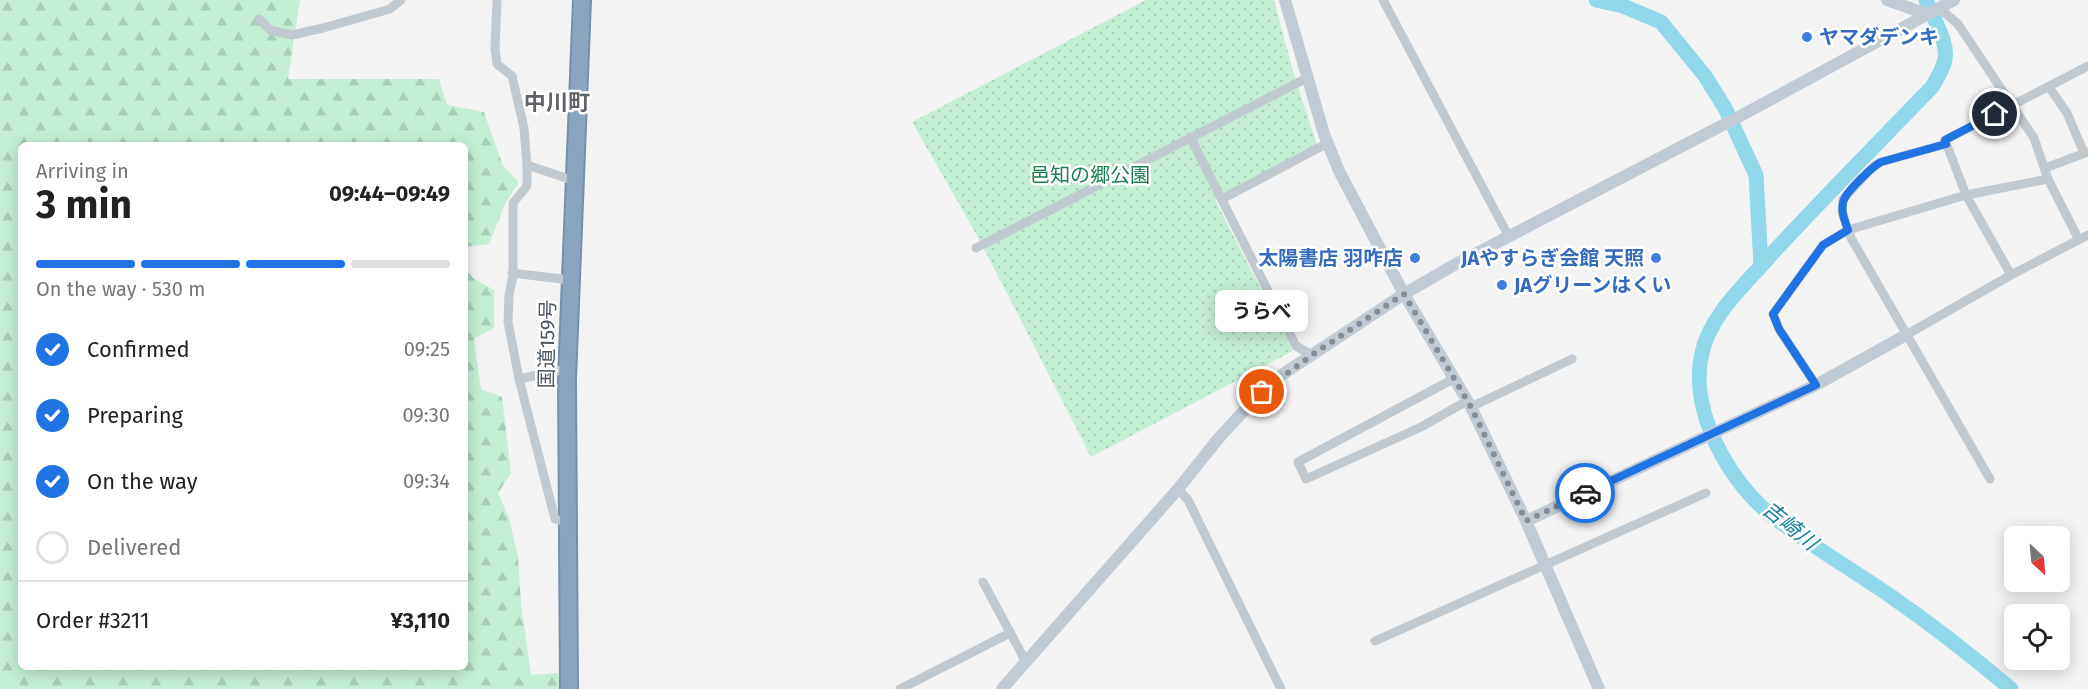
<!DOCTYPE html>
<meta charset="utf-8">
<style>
:root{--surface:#fff;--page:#f6f6f6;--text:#222;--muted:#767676;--line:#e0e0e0;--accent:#1f73e2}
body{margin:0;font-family:"Fira Sans","Noto Sans JP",sans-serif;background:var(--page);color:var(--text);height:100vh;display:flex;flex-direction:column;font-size:22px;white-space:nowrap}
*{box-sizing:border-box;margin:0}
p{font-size:20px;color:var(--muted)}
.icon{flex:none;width:33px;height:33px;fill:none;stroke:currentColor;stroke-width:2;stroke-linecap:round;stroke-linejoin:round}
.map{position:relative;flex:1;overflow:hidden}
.side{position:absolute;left:18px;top:142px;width:450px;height:528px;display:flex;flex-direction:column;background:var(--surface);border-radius:9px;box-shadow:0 3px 15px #0003}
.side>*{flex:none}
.needle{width:39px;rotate:154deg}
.buttons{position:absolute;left:2004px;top:526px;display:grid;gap:12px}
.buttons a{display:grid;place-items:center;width:66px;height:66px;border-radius:9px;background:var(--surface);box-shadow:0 3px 15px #0003;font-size:30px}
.pin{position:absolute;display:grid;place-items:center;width:51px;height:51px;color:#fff;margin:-26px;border:3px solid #fff;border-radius:50%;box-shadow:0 2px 6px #0007}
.courier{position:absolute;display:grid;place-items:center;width:60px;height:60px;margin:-30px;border:4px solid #1f73e2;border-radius:50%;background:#fff;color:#222;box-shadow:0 2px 8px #0007}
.bubble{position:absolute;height:42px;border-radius:9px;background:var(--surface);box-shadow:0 3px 15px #0003;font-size:20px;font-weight:700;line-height:42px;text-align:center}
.head em{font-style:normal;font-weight:700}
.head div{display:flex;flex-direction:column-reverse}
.head{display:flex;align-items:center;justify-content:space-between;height:102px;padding:0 18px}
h1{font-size:39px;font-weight:700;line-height:45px}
.bar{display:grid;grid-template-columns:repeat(4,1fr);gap:9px 6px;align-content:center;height:72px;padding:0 18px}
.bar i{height:8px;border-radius:4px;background:var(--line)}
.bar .on{background:var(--accent)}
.bar p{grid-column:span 4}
.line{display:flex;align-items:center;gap:15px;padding:0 18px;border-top:2px solid var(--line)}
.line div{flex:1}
ol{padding:0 18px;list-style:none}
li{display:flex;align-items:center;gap:18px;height:66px}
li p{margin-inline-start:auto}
li .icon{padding:6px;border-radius:50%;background:var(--accent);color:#fff;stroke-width:4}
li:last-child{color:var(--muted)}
li i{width:33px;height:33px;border:3px solid var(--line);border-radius:50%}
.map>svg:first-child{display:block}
.forest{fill:url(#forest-firs)}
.park{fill:url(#park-dots)}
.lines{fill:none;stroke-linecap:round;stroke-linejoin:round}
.river{stroke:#92d8eb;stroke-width:15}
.highway-casing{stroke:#7790ab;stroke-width:20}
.street{stroke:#c1c9d1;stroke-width:9}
.secondary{stroke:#c1cbd5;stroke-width:12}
.highway{stroke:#8ca5bf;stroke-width:16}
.done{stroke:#868c93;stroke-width:6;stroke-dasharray:0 10.8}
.route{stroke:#1f73e2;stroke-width:8}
.shop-dot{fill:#3f7fe0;stroke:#fff;stroke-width:2}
.labels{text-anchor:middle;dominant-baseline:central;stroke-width:5;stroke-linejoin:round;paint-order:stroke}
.shop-label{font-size:20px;font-weight:bold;fill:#366cbe;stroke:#fff;text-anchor:start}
.park-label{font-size:20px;fill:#1a824f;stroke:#fff}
.street-label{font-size:20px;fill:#4a5560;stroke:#fff}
.water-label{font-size:21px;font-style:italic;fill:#107f9d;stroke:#fff}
.quarter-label{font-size:22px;font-weight:bold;fill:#5f6367;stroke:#fff}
</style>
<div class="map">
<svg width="2088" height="689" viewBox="0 0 2088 689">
<defs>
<pattern id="forest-firs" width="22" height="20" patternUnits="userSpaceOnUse" patternTransform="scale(1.5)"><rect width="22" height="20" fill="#c4efd5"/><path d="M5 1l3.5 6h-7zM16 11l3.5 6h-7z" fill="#aacfb9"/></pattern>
<pattern id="park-dots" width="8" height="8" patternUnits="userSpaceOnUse" patternTransform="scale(1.5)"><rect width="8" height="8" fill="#c4efd5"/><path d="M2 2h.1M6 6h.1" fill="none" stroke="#aacfb9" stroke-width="1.8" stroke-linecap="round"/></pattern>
</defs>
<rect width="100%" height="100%" fill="#f4f3f3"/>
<path class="forest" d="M0,0H300L288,79H439L447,105L484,112L503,166L519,182L505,204L489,244L465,247V146H21V668H465V267L473,278L494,290V328L474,339L481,389L502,397L511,473L498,493L509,518L518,557L521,603L531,675L558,673L560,689H0Z"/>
<path class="park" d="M1146,0H1274L1292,68L1317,145L1215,200L1293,351L1091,457L979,239L912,122Z"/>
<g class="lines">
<path class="river" d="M1596,0L1623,6L1661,22L1705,76L1725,108L1756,175L1761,266
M1926,0L1928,4
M1935,20C1949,51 1950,58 1932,87C1878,143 1822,199 1769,257C1745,285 1710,315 1702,353C1688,410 1730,485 1776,519C1812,546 1851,569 1889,595C1931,624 1972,656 2011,689"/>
<defs>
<path id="highway" d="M569,689L567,379L582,0"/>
</defs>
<use href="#highway" class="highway-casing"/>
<path class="street" d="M497,0L495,49L497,64L512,76L524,128L527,165V186L513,203V276L509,295L508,322L519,379L555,519L566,522
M1383,0L1509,237
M1939,8L1958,24L2034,138L2048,179L2079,240
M259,19L270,30L292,35L323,28L390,9L401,0
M2049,87L2067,113L2084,153
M1190,137L1296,346L1312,355
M1946,144L1881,162L1874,166L1843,199L1842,212L1851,238L1990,479
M527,165L575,181
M2045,168L2088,152
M1222,199L1328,143
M976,248L1307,78
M512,273L570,280
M2011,275L1966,195L1945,140L2088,66
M1906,335L2011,275L2088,235
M1455,378L1298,462L1306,479L1421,427L1467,401
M519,379L567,369
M1816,385L1779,329L1773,314L1823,245L1848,230L1966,195L2048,179
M1471,407L1572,359
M1178,489L1188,500L1281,689
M983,582L1026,662
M1375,641L1706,493
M900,689L1010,633"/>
<path class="secondary" d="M1285,0L1324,134L1339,171L1404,294L1471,407L1526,521L1599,689
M1887,0L1927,14
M1526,521L1816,385L1906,335
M1002,689L1178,489L1218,439L1261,392L1286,372L1404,294L1454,265L1744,114L1954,0"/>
<use href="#highway" class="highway"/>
</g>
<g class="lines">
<path class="done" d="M1262,392L1312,355L1404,294L1471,407L1526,521L1585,493"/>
<path class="route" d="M1585,493L1816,385L1779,329L1773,314L1823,245L1848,230C1845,221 1841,213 1843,203C1844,193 1872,167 1881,162L1946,144L1945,140L1995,114"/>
</g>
<g class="shop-dot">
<circle cx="1807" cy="37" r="6"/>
<circle cx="1415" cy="258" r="6"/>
<circle cx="1656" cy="258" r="6"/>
<circle cx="1502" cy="285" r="6"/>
</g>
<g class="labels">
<g class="shop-label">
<text x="1819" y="37">ヤマダデンキ</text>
<text x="1403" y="258" text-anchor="end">太陽書店 羽咋店</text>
<text x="1644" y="258" text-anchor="end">JAやすらぎ会館 天照</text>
<text x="1514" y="285">JAグリーンはくい</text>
</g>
<g class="park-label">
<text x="1090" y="175">邑知の郷公園</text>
</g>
<g class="street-label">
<text transform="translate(547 344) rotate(-89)">国道159号</text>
</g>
<g class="water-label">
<text transform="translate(1790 526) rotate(39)">吉崎川</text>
</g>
<g class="quarter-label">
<text x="557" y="102">中川町</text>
</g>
</g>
</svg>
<div class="buttons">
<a><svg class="needle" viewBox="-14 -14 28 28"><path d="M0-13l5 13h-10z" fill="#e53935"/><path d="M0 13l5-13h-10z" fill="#767676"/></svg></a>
<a><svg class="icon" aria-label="locate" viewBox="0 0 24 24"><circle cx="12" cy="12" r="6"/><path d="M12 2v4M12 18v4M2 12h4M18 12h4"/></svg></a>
</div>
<div class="pin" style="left:1262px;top:392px;background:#ea580c"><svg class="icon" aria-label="bag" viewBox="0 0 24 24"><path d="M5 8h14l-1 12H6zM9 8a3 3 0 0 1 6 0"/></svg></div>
<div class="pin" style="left:1995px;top:114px;background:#1f2937"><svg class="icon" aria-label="home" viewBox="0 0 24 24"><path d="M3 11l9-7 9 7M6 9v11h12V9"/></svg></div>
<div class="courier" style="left:1585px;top:493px"><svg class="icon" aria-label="car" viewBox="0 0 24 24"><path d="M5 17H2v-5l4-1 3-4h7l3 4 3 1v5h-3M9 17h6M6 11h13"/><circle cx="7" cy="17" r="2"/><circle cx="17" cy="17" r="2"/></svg></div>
<div class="bubble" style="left:1215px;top:290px;width:93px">うらべ</div>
<section class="side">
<div class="head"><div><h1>3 min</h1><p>Arriving in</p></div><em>09:44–09:49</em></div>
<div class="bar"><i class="on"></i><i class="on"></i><i class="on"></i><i></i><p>On the way · 530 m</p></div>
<ol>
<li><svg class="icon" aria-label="check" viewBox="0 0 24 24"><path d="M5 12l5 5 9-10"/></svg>Confirmed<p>09:25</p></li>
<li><svg class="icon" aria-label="check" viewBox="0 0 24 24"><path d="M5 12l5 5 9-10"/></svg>Preparing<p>09:30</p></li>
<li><svg class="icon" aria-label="check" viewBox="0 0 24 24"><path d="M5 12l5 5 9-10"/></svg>On the way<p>09:34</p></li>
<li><i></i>Delivered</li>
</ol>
<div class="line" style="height:78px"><div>Order #3211</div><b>¥3,110</b></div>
</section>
</div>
